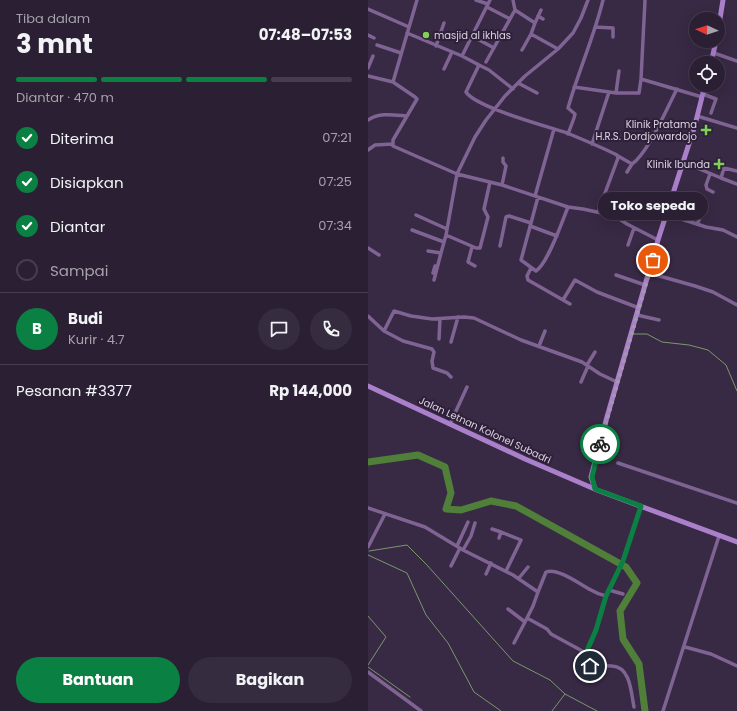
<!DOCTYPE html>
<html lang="id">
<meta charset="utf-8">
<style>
:root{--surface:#2a1f33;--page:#362c3f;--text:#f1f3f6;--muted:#a5a2ac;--line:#463d4e;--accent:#0b8043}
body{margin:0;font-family:Poppins,sans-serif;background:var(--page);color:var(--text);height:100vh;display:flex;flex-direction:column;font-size:15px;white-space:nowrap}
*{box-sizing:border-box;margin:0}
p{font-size:13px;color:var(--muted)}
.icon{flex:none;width:22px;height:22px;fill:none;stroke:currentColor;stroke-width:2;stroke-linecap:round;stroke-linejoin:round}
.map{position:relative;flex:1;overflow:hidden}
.drawer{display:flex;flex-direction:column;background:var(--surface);width:368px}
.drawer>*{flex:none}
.needle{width:26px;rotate:273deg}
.fabs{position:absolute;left:321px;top:12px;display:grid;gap:8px}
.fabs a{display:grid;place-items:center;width:36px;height:36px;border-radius:50%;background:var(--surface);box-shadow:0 4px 16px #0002,0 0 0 1px var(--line);font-size:20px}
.pin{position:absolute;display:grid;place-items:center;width:34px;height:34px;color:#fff;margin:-17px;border:2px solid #fff;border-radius:50%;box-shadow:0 1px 4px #0007}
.courier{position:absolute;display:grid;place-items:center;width:40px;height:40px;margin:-20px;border:3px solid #0b8043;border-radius:50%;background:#fff;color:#222;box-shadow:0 1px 5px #0007}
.bubble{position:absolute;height:28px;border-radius:14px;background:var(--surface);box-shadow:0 4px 16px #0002,0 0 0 1px var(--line);font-size:13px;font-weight:700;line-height:28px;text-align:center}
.overview em{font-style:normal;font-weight:700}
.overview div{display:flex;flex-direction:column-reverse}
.overview{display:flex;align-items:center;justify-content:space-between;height:68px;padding:0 16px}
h1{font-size:26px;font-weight:700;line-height:30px}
.bar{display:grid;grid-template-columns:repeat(4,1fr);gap:6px 4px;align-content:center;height:48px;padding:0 16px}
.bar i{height:5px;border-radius:3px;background:var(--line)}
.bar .selected{background:var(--accent)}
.bar p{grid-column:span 4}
.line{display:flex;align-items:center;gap:10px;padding:0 16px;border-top:1px solid var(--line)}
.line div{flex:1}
.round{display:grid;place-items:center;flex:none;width:42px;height:42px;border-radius:21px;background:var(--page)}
ol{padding:0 16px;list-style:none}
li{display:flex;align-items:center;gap:12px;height:44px}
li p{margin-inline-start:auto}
li .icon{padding:4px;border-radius:50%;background:var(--accent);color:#fff;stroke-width:4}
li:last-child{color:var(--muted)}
li i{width:22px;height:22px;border:2px solid var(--line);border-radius:50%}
.action{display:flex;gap:8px;margin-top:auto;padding:8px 16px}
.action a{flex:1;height:46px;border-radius:24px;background:var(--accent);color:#fff;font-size:16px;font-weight:700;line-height:46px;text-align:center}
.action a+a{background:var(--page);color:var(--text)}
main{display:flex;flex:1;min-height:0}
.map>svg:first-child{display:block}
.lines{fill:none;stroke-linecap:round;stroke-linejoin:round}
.stream{stroke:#7a986c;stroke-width:1}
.river{stroke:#507f39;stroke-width:7}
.street{stroke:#7f6493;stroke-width:3.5}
.secondary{stroke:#ab80cb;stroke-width:5}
.done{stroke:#a398ac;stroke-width:4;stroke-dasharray:0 7.2}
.route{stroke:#0b8043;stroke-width:5}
.poi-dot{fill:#7ed153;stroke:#2e2039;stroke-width:1.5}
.labels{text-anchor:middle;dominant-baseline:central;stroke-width:4;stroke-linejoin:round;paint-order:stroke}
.poi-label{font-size:10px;fill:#ddd3e4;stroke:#2e2039;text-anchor:end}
.street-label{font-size:10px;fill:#ddd3e4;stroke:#2e2039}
</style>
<main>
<section class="drawer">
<div class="overview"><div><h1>3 mnt</h1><p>Tiba dalam</p></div><em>07:48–07:53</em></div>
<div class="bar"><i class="selected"></i><i class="selected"></i><i class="selected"></i><i></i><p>Diantar · 470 m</p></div>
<ol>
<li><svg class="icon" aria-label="check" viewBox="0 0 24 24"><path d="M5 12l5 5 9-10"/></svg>Diterima<p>07:21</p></li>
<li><svg class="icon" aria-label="check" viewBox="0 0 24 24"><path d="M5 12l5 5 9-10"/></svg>Disiapkan<p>07:25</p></li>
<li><svg class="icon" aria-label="check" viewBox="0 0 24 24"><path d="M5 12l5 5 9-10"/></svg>Diantar<p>07:34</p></li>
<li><i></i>Sampai</li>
</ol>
<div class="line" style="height:72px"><b class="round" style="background:var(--accent);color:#fff">B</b><div><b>Budi</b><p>Kurir · 4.7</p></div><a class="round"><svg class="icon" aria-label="chat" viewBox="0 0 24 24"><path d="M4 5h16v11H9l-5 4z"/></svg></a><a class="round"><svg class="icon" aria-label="phone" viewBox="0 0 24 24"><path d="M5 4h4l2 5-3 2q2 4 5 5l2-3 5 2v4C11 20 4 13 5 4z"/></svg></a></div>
<div class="line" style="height:52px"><div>Pesanan #3377</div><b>Rp 144,000</b></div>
<div class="action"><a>Bantuan</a><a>Bagikan</a></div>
</section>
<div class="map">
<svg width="369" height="711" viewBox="0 0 369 711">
<rect width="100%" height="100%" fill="#382944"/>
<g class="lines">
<path class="stream" d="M266,334H279L294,342L321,345L340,350L358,365L369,391
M1,551L39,545L58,564L145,661L182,680L197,694
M0,555L39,573L58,615L80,643L106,692L133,711
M0,616L18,637L0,665
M0,667L42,697
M184,711L197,694L229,711"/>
<path class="river" d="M0,462L50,455L77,467L83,493L78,509L93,510L123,501L148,506L258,567L269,583L252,611L255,639L271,664L277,711"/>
<path class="street" d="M108,0L120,4
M145,0L147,10L167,23L163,34L190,49
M119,7L142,19
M0,9L41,27
M170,16L175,19
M167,23L173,10
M227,27L245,28V37
M39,33L94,56L111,65L98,92C107,107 178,126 199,133C216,140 233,147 249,155L250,158L230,212
M0,35L6,38
M104,36L126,48
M9,45L33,53
M68,46L76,23
M154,50L163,34
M346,53L369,61
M94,56L122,0
M118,62L147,10
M111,65L121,70L145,89
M0,68L5,56
M76,69L84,52
M0,76L25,82L49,0
M273,79L334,97
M25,82L47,97L49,99L25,140V146L89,174L134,185L200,207L215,209L247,216L259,224L290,240
M150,83L169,93
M206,87L248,93H271L273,79L277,0
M248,93L251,71
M335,94L348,99L343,113
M329,116L369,128
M0,120C12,112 26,115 39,116
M200,134L206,118L207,114L200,108C210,72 226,37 235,0
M224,144L241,92
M0,150L7,145L24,144
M250,156L264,164C280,153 299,108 309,89
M315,162L353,178L356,168L369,171
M259,172L264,164
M342,174L338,185L339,189L345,192
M353,178L369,184
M122,182L116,209L120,217L112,248H108L78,235L89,174L107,137L118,120L137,96L157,76L190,49L205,33L213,18L220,0
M134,185L138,166L135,162V158
M167,196L186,129
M170,197L153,260L168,271C180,263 194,222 200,207
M298,214L338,227L355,230L369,237
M48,215L79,229
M329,224L335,212
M162,226L189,236
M44,230L76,242
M260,245L266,228
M132,246L138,217L141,216L163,223
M104,247L100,262L107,266
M0,248L11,255
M60,251L73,253L78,235
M163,268L159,276L160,280L202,304
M65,273L67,266
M281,273L327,286L345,292L369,305
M248,275L277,285
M66,280L73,253
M195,300L207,280L229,292L271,308
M269,315L291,320
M0,316L16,331L26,311L43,316L64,319L96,317L106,318L153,340L214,362L232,374L249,382
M16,331L35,341L64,349L66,352L64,361L65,368L79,373L83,377
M71,339L72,319
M83,342L90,317
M171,346L177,331
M219,365L227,352
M213,382L220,366
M82,424L99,387
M250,463L369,503
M0,508L57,527L95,550L145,575L170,592L178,572C189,567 213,585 223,590C228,593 233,595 238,596
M124,529L133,532
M131,538L133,532L153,540L138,571
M89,546L100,522
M0,547L17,514
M95,550L103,536L107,523
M83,566L92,548
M118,574L123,563
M151,578L160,567
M241,590L255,594
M140,609L157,622L165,606L170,592
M159,618L179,629L183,634L218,653L228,630L238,596L255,561L273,506
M146,643L157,622
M317,647L343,654L369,666
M218,653L217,661L219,665C227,667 236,665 244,666C263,667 263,693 266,707
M0,672L53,711
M295,711L351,536"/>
<path class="secondary" d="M350,31L355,0
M343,63L348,41
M0,386L157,459L229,490L369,542
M227,489L223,477L239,417L290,240L327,125L337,85"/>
</g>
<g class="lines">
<path class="done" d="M232,444L285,260"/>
<path class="route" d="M222,666L219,665L217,663L218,653L228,630L238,596L255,561L273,506L227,489L224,477L232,444"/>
</g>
<g class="poi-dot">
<circle cx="58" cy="35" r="4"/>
<path d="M336 124h4v4h4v4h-4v4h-4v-4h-4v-4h4z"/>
<path d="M349 158h4v4h4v4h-4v4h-4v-4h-4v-4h4z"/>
</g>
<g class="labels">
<g class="poi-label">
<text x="66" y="35" text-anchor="start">masjid al ikhlas</text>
<text x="329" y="124">Klinik Pratama<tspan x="329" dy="12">H.R.S. Dordjowardojo</tspan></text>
<text x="342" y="164">Klinik Ibunda</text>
</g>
<g class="street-label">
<text transform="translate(117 430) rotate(25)">Jalan Letnan Kolonel Subadri</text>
</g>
</g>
</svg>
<div class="fabs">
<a><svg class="needle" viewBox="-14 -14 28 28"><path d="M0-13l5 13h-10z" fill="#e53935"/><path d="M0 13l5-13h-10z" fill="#a5a2ac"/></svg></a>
<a><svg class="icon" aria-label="locate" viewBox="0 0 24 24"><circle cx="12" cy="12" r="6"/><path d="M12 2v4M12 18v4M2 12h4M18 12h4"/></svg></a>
</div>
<div class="pin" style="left:285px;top:260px;background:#ea580c"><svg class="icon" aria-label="bag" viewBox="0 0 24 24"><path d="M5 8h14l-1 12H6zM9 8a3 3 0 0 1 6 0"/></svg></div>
<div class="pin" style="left:222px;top:666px;background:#1f2937"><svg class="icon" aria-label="home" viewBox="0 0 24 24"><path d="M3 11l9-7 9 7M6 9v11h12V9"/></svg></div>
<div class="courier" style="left:232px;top:444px"><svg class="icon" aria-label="bike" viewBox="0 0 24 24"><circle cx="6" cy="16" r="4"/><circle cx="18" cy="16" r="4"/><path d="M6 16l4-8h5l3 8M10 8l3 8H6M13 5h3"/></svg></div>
<div class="bubble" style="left:230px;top:192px;width:110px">Toko sepeda</div>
</div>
</main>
